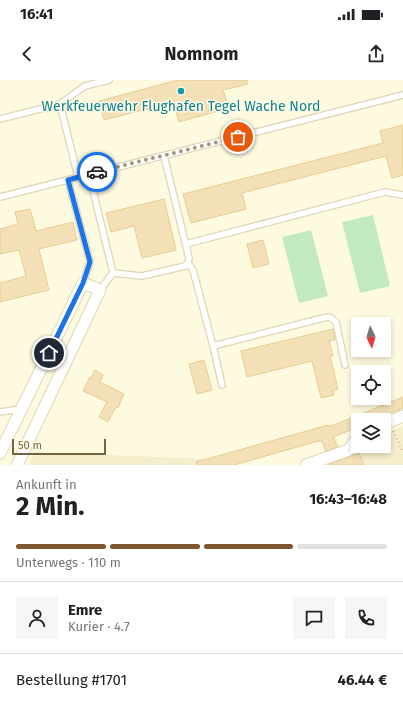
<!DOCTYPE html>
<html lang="de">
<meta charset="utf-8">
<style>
:root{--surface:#fff;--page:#f6f6f6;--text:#202124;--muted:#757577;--line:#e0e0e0;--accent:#7c5730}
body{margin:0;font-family:"Fira Sans",sans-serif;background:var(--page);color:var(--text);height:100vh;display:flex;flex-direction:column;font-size:15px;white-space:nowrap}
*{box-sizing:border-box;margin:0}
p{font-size:13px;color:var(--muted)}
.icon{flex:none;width:22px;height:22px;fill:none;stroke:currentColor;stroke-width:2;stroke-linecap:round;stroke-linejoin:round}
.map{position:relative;height:385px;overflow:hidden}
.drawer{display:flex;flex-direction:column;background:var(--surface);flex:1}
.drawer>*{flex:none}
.needle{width:26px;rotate:175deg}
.controls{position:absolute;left:351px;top:237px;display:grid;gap:8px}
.controls a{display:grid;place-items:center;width:40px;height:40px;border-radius:0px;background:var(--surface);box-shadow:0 2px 6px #0003;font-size:20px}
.scale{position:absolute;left:12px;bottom:10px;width:94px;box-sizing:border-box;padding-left:4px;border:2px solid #746446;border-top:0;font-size:11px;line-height:14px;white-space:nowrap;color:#746446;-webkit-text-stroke:3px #fffce6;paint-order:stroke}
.pin{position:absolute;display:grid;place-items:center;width:34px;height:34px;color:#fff;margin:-17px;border:2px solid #fff;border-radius:50%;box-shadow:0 1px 4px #0007}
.courier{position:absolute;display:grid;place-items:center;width:40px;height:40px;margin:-20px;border:3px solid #1a73e8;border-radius:50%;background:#fff;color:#222;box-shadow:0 1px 5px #0007}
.headline em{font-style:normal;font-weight:700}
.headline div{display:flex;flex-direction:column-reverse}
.headline{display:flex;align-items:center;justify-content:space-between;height:68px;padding:0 16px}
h1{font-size:26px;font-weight:700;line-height:30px}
.bar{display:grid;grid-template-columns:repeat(4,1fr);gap:6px 4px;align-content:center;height:48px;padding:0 16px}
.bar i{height:5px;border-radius:3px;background:var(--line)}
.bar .current{background:var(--accent)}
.bar p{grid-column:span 4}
.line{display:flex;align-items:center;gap:10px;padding:0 16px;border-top:1px solid var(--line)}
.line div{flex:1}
.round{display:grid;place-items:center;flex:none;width:42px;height:42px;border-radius:0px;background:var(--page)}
.status{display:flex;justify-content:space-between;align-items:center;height:28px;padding:0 20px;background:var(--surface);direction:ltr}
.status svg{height:11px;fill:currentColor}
header{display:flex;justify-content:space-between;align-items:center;height:52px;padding:0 16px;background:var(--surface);font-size:18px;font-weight:700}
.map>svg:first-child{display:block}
.residential{fill:#f5eecd}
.green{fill:#c3eabe}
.building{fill:#f3e0b6;stroke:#e7cc96}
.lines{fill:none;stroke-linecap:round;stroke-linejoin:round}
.lane-casing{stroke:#ded6b8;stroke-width:8}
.street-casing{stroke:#ded6b8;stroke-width:13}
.path{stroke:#d8c499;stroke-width:2.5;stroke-dasharray:1 3;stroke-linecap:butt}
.lane{stroke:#fff;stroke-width:5.5}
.street{stroke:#fff;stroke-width:11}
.done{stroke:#a4987c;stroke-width:4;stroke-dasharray:0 7.2}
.route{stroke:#1a73e8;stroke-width:5}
.culture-dot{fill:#0f9aa8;stroke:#fffce6;stroke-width:1.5}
.labels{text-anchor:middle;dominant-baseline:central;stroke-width:3;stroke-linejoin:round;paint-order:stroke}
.culture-label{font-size:14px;fill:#0d838f;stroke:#fffce6}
</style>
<div class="status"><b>16:41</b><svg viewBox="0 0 49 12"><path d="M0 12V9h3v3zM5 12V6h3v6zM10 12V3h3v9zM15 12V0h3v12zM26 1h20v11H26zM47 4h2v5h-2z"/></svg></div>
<header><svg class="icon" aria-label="back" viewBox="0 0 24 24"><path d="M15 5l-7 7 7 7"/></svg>Nomnom<svg class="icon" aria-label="share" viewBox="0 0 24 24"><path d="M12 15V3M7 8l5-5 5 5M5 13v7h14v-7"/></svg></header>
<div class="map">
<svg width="403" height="385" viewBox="0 0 403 385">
<rect width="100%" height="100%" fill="#fdfadf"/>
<path class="residential" d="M403,317V328L374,340H358V347L336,356L341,371L325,375L322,364L316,361L234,385H28L34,372L209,379L328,345L333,343L334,345Z
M403,346V385H326L360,371L366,366H384V354Z"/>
<path class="green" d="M373,135L390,206L360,213L342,142Z
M311,150L328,216L299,223L282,157Z"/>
<path class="building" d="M178,0H247L248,4L223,10L229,28L179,42L174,22L104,40L99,21Z
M403,45V95L392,98L386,76L242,113L246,129L191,143L183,114L383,63L380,51Z
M164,119L176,170L142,178L134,146L111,152L106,133Z
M30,129L36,151L73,142L77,160L39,169L49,210L0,222V203L26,196L19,170L0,174V149L18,144L15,132Z
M263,160L269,184L253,188L247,164Z
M333,249L335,260L329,261L333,276H330L338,309L333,311L334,315L321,318L312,281L247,297L241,271Z
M204,280L212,310L197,314L189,284Z
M95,290L103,295L100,302L124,314L118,328L116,327L108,342L99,337L107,322L83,311L90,297L91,298Z
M403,317V328L374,340H358V347L333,357L337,367L326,371L322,360L234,385H197L196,382L328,345L329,347Z
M359,373L364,385H330V384Z"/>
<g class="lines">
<defs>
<path id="lane" d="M60,24L78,97
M0,39L60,24L85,6L109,0
M164,76L188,174L189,178L188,183L193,190L213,266L222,305
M89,94L113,193
M68,100L90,182L83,203
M0,117L403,15
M186,164L385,112L403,115
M100,210L113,193L142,196L181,187L185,186L188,183
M213,266L327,237L331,238L336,242L345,285
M0,332L21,329"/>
<path id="street" d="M384,344L403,336
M0,373L83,203L100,210L17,385
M306,385L349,370L358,356"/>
</defs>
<use href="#lane" class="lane-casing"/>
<use href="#street" class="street-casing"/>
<path class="path" d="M393,351L403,372"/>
<use href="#lane" class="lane"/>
<use href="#street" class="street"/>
</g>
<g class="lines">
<path class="done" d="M97,92L238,57"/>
<path class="route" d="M49,273L83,203L90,182L68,100L97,92"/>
</g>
<circle class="culture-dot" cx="181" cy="11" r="4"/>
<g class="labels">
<g class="culture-label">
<text x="181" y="26">Werkfeuerwehr Flughafen Tegel Wache Nord</text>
</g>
</g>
</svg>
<div class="controls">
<a><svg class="needle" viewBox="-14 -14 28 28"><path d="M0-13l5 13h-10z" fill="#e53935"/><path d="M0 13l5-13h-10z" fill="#757577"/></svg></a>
<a><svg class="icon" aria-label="locate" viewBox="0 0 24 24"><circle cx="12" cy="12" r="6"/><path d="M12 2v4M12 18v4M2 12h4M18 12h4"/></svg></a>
<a><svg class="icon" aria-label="layers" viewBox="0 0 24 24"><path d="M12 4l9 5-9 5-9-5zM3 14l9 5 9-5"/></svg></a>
</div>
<div class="scale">50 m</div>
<div class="pin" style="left:238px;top:57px;background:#ea580c"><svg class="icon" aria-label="bag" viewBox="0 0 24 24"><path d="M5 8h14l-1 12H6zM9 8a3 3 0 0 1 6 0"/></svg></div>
<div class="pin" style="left:49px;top:273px;background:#1f2937"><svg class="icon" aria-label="home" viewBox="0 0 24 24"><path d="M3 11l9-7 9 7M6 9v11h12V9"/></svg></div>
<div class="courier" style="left:97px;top:92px"><svg class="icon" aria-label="car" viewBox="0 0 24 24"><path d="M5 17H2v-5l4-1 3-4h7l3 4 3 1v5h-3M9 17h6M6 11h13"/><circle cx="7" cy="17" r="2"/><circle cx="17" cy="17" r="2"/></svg></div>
</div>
<section class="drawer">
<div class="headline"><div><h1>2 Min.</h1><p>Ankunft in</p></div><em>16:43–16:48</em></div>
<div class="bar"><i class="current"></i><i class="current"></i><i class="current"></i><i></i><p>Unterwegs · 110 m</p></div>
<div class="line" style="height:72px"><a class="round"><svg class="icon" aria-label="person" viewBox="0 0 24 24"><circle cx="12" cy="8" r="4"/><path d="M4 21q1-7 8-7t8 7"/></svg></a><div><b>Emre</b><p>Kurier · 4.7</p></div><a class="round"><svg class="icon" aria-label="chat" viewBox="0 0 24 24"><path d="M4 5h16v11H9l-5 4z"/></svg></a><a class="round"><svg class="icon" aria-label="phone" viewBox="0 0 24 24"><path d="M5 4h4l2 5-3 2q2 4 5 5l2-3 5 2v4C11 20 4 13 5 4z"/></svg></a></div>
<div class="line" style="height:52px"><div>Bestellung #1701</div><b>46.44 €</b></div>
</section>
